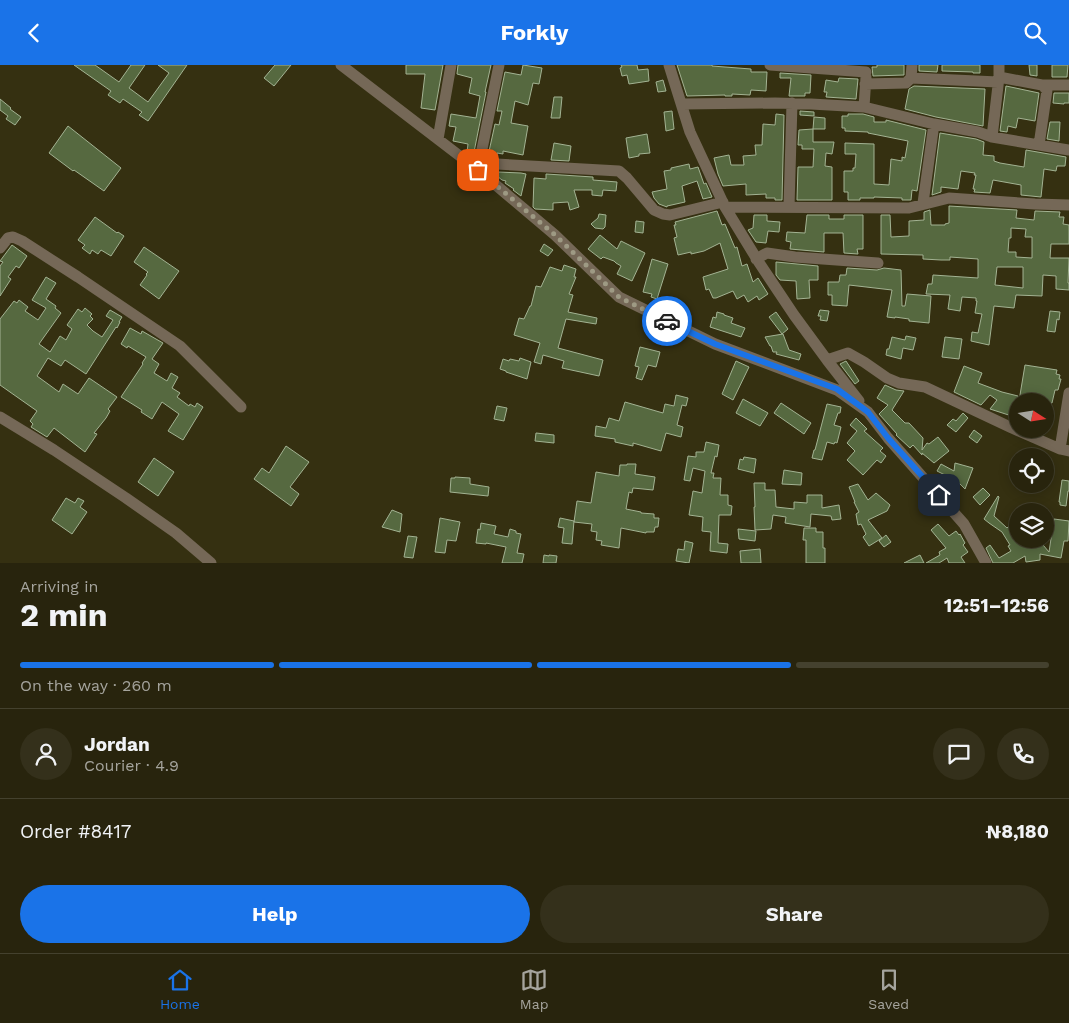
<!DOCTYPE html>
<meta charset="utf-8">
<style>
:root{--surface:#28240d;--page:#34301b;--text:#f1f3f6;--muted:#a5a49d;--line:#44412e;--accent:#1a73e8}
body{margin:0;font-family:"Work Sans",sans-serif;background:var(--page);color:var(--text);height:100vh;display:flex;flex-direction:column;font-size:19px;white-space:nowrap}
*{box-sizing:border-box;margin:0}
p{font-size:16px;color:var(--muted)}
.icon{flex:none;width:28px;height:28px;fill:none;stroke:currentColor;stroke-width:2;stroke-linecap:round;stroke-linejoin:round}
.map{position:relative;height:498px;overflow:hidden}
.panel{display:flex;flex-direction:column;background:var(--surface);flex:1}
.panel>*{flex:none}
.needle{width:32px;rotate:102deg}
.buttons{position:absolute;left:1009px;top:328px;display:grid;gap:10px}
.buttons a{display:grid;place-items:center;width:45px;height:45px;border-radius:50%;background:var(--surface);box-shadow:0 2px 12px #0003,0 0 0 1px var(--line);font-size:25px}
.pin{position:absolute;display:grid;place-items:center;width:42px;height:42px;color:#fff;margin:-21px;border-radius:10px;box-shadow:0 2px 8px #0006}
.courier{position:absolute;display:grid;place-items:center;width:50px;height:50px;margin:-25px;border:4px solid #1a73e8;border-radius:50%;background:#fff;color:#222;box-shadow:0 1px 6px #0007}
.summary em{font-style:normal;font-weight:700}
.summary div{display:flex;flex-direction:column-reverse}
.summary{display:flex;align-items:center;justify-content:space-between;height:85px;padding:0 20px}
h1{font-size:32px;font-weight:700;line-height:38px}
.bar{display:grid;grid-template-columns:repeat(4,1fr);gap:8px 5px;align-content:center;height:60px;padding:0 20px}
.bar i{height:6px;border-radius:4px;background:var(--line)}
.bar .selected{background:var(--accent)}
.bar p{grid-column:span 4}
.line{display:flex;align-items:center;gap:12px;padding:0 20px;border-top:1px solid var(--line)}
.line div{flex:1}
.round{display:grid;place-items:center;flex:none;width:52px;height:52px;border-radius:26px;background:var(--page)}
.cta{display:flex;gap:10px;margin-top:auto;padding:10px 20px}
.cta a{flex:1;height:58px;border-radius:30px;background:var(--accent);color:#fff;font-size:20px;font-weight:700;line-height:58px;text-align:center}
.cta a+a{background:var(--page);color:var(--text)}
header{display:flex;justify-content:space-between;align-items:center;height:65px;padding:0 20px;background:var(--accent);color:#fff;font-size:22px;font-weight:700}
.tabs{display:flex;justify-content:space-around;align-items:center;height:70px;border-top:1px solid var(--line);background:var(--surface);font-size:14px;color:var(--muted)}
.tabs a{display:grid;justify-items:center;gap:2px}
.tabs .selected{color:var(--accent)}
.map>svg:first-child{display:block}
.building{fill:#566940;stroke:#a3b393;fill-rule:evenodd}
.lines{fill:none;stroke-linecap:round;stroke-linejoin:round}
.minor{stroke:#756857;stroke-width:11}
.done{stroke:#9e9a84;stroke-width:5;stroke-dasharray:0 9}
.route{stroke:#1a73e8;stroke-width:6}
</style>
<header><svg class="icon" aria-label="back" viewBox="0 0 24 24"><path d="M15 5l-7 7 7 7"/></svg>Forkly<svg class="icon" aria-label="search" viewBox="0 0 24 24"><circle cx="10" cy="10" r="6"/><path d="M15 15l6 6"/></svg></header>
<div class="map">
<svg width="1069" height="498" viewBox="0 0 1069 498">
<rect width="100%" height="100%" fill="#353011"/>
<path class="building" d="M74,0H95L119,17L131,0H145L129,23L148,37L169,8L158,0H187L148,56L139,50L142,47L123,34L120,38L108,30L111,26Z
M275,0H291L274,21L264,13Z
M406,0H443L435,45L421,43L425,9H406Z
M458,0H491L485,27H486L473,92L467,87L468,79L453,76L456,62L449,61L451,49L476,53L480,31L469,28L472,13L457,9Z
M523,0L542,3L539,19L533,18L528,40L515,36L511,58L528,61L523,90L503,86V89L497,88V92L488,91L495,59L499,60L502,46H497L505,7L521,10Z
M621,0H637L638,5L648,4L649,16L629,19L627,10L622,11L620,3L622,2Z
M677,0H712V1L751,4V7H767L766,26L751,25L750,30L732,29V31H725V30L687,31Z
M877,0H904V10L873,11L872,2H877Z
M919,0H938L937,7L919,6Z
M942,0H980V8H973V7L942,6Z
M1029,0H1037V11L1030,10Z
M1052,0H1068L1067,12H1052Z
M780,8L811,10L810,28H805V31H789L791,13H780Z
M839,13L858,14L856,34L826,32L827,27H824L826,15L838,17Z
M663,15L666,26L658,27L656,17Z
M914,21L985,24L983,61L936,52L905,44L909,24Z
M1006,21L1039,28L1035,56L1018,53L1016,63L1008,61L1007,67L1000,66Z
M1054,28H1069V38H1064V39L1053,38Z
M554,32H562L560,53H551Z
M0,34L11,43L10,44L21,52L15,60L6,54L8,51L0,45Z
M672,46L674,64L666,66L664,47Z
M800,46L814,47V51L800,50Z
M776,49L784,50L782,135H775V133H766V129L746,130V119L723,121L718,109L714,93L729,90L731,100H744L743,91L756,90L755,80H762L763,59L775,60Z
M848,49H863L874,52V57H886V55L926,65L917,126L912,125L911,135H902V133L874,132V133H860V135H848V127H844V106H853V103H855L856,89H845V78L874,79V119L889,120L891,94L902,96V92L905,93L908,76L868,68V67L845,66V63H842V51H848Z
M814,52L825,53V64H813Z
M1050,57H1060L1059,76L1047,74Z
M68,61L121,103L104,126L74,105L73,106L49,88Z
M813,64V77H834L832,89L826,88L825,101L832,102V135H797L798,102H813L814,84H802V80H798L799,65Z
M940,68L976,74L984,77L983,90L994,91V96L1000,98L1024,102L1026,85L1066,92L1065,101H1057L1056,106L1044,104L1041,132L1021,130V120L993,115L990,128L974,127L975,124H973L976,110H974L975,108L961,106L958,124L941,122V127L932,130Z
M647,69L650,88L639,89V91L629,93L626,73Z
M554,78L571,81L569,96L551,95Z
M689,99L690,104L698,102L704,119L706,118L712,132L703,134L697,116L682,121L685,137L667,141V142L659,139L654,133L652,127L667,124L664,106L671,105V103Z
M498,107L521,108L526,109L521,131L513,125L514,124L505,118L506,116L502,115L497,111Z
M546,109L593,112V115L617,117L616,126L603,125L602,131L592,130V125H574L579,142L570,145L568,137L553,138V145L535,144L533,142L534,113L546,114Z
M949,141L1017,145L1016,153L1034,155L1035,146L1060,147L1059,152H1064L1063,159L1069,160V179H1051L1050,193H1069L1068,218H1069V225L1056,224V211L1043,210L1042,231L1016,230L1014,243L994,241L989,280L971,276L972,267L978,268L982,249L975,248L977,236H976V233L962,232L960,246L948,244L950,230L926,229L928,219H932L933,210L978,213V194L950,192V195H941L923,194V190L881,189V150H890L891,172L909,171V156L924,155V147L930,145L931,160H945V159L949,158ZM1011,163L1026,164L1025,172H1032V193L1016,192V187H1008L1009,173H1011ZM997,202H1023V223L995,220Z
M717,146L722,160L725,159L735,183L737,182L742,201L747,199L753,217L758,213L768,229L759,235L757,231L748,237L744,230L737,234L733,226L716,233H713L709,224L706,225L703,212L728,204L720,178L704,186L691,189V187L678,190L674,173L677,172L674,160H676L675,157Z
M599,149L606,150L605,162L603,164L595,163L591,159L598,153Z
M754,150H767V156L780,157L779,167L768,166L766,178L756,177L748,165L753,163Z
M807,150H829V154H844V150H863V184H857L858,189L844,188L843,168H824V187L790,184L791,177L786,176L787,167L805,168Z
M95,152L117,168L118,167L124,171L111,191L101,185L98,189L92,185L90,189L82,183L85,180L78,175Z
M636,156L644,157L643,168L635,167Z
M600,170L617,184L621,176L645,188L632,216L617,209L621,201L616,198L614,196L603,192L601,194L588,184Z
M544,179L553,185L548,191L540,186Z
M12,180L27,191L19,203L16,201L8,212L11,214L0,231V201L3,197L0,196Z
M144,182L179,206L159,234L140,220L147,210L146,209L148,207L134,197Z
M652,194L668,199L657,234L651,232L652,229L643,227Z
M776,197L818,201V215H809L810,233L797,234L796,216L780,215L776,210Z
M564,200L576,204L574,212H576L569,229L573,230L568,247L597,253L596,259L566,254L558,283L603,295L599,311L562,303L564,296L543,290L541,299L534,297L540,278L514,270L519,253L524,254L530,241H531L536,221L541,222L550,202L562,206Z
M847,203L877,205L884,203L901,205L902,241H905L907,229L931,231L929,258L909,256V254L895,252V253L887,252L892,225L849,220L847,241L832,240V230H828V217H839L840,210H846Z
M46,212L56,218L46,234L56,241L55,243L61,248L39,279L50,287L60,271L66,275L72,264L67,260L78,244L82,247L85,243L92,249L90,251L93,254L87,260L93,266L102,272L113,255L106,251L110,245L122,252L119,257H120L117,263L116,262L86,309L65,295L61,301L48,293L37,311L59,327L63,319L78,329L89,313L117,332L108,344L110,346L106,353L94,368L97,369L85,387L54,363L47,372L31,362L33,359L30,356L37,346L0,320V254L14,236L17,238L19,235L28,242L25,246L38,255L46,243L32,235Z
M820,245L829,246L827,256L820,255L821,251H818Z
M1050,246L1060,247L1059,255L1057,254L1055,267L1047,266Z
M717,247L724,249V250L733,253L731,258L745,263L741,272L710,262L713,252L716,253Z
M776,247L788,264L782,269L769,252Z
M130,263L141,269L142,266L163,278L152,294L159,299L154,308L167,316L171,308L178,312L172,323L180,328L177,332L189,341L190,339L195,342L197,338L203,342L183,375L168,366L179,349L162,337L152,354L141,347L142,345L121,332L143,299L142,298L146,292L128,281L127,283L121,279Z
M783,269L789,285L801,289L799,295L776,289L777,287H773L771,281H770L765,272Z
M906,271L916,273L913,285L903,283L901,294L886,290L887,284H889L892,272L905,275Z
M945,272L962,274L959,294L942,292Z
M640,282L660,287L656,302L648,300L642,315L636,313L639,302L635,301Z
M520,293L531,297L527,314L506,307V306L500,304L503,294L509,296L510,294L519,296Z
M736,296L749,302L733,335L722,329Z
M846,296L859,316L855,319L840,299Z
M1025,300L1057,305L1056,309L1060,310L1059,314H1061L1058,325H1055L1052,338H1051L1048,351L1045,350V336H1019Z
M964,301L982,308L978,318L1002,327L1018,331V353L990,344L997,335L990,330L981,340L954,327Z
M885,320L896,325L904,326L892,345L905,358H909L923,373L922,385L927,378L929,379L938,372L949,386L934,398L922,388V390L913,380L910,383L896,370L897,369L879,349L888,340L877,333Z
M676,330L688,333L686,341L682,340L677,360L683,362L681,372L666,368L661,386L633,378V381L615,377V374L595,371L596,361L606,363L609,353L619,356L625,337L663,348L665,339L674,341Z
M743,334L768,348L760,361L736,348Z
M781,338L811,358L804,369L774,348Z
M827,339L841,342L840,348H838L834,360L841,362L837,378L835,377L834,379L827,377L822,395L812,393L814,385H815Z
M497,341L507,343L504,356L494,354Z
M963,348L968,353L956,367L947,360L953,354L956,356Z
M856,353L867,364L864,366L883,383L880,386L886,391L881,398L877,395L863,410L847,395L855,386L847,378L857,366L850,360Z
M974,365L982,371L977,378L969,372Z
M536,368L554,370V378L535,376Z
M706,377L719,380L717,392L715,391L711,408H714L713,413H721L720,430H728V440L732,441L731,450H719L718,478L728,479L727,488L710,486L711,467L702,466L703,452L689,450L693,426L702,428L705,406L693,403L690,416L684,415L688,391L696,392V387H704Z
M286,381L309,397L290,422L299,429L291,441L254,414L262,403L269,408Z
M744,392L756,394L754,408L738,404L740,394L743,395Z
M154,393L174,407L158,431L138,417Z
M955,398L973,403L965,424L959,418L955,423L946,415L949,412L937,406L941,399L954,406Z
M627,399H636L635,409L655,412L653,425L633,423L632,428L629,427L626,444L641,447V448L654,449V453H659L658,462H655L654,467H646V468L621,463L619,483L601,480L602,476L596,475L597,467L591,466L592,459L574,457L577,436L591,438L596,407L619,411L620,400H627Z
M784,405L802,408L801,420L782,419Z
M455,412L470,413V419L489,422L488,431L450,427L451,413H455Z
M1062,415L1069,416V426H1068L1066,441L1060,440V437H1059Z
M754,418H765V425H775L776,442L794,444V437L807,438V430H822V443L839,440L841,454L832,455L831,451L811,449L810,462L785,458L786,452L773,450L771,464L755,465L754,442H755Z
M858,419L868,435L876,428L890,440L887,446L868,455L882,473L869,481L863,472L866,469L861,459L858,460L856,449L859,447L854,437H855L849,422Z
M983,423L990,430L980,440L973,432Z
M998,431L999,432L994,451L1007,463L1018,452V474H1038L1049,487L1054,454L1069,456L1068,476H1064L1061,493L1040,489V495L1026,497L1025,491L1013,498H993L986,483L990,480L999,493L1011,486L1008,481L1010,480L1002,467L989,458L984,454Z
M66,433L75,438L78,433L84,436L80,442L87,447L72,469L52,455Z
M392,445L402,449L400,467L382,462Z
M440,453L460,457L456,476L447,475L445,488L435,487Z
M560,453L574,456L572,479L562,478L564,463L558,462Z
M481,458L496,461L494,469L508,472L510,464L516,466V468L521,469L517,488L524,489L522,498H502L506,482L486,478V479L476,478L478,464L480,465Z
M938,459L949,471L956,466L959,470L960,469L965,478L963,480L968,487L961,492L965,498H949L947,493L939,498H926L940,490L939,487L946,483L931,465Z
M804,463H816V467H823V483H825V498H806V475H803Z
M738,464L756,466L755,476L739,474Z
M886,470L891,477L884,482L879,476Z
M408,471L417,472L413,493L404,492Z
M685,476L693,478L689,498L676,496L678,484L684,485Z
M760,484L761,498H741L740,486Z
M544,490L549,491V490L557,491L556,498H543Z
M920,490L924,498H904Z"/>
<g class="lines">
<path class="minor" d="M341,0L478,105L555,170L619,232L715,279L837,325L868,347L888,373L964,459L986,498
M669,0L690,67L725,142L758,196L794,250L827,295L859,336
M770,0L866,7
M999,12L1042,20H1069
M911,13L912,0
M865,19L906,18L911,13L998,17
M682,39L775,38L811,39L864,42L934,59L978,67L992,72L1069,85
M864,42L866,12
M992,72L999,12V0
M438,74L451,0
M1039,80L1047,25L1042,20
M479,98L619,106L627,113L654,145L663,149L670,150L723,137
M478,104L499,0
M923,138L934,59
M725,142L909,143L949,133L1035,139L1069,140
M789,142L792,38
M0,183L8,173L13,172L22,176L78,212L180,281L241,342
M756,194L767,188L795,192L878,198
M827,295L848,288L864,297L887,313L899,318L925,322L1012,363L1060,384L1069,386
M0,352L54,385L126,433L176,468L211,498
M1060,384L1069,328"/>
</g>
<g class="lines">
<path class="done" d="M478,105L555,170L619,232L667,256"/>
<path class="route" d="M667,256L715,279L837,324L868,347L888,373L939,430"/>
</g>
</svg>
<div class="buttons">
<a><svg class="needle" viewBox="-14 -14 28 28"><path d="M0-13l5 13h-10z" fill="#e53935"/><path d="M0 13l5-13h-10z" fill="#a5a49d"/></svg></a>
<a><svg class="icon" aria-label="locate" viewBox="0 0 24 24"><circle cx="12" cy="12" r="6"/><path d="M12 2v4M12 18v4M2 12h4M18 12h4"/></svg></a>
<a><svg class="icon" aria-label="layers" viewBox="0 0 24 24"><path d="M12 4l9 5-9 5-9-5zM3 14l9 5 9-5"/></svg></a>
</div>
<div class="pin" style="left:478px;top:105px;background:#ea580c"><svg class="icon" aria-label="bag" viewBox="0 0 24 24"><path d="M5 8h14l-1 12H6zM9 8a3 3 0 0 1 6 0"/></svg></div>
<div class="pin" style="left:939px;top:430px;background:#1f2937"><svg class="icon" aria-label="home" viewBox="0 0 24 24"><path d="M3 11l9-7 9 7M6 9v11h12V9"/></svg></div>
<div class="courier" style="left:667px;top:256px"><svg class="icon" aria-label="car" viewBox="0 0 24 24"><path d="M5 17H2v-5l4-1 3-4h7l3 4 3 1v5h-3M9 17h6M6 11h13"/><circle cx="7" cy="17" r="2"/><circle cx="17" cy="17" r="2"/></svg></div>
</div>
<section class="panel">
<div class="summary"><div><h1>2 min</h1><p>Arriving in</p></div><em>12:51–12:56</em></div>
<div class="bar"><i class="selected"></i><i class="selected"></i><i class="selected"></i><i></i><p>On the way · 260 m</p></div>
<div class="line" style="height:90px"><a class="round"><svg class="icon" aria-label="person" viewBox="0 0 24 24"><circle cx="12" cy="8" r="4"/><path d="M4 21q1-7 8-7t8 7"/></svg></a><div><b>Jordan</b><p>Courier · 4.9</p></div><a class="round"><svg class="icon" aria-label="chat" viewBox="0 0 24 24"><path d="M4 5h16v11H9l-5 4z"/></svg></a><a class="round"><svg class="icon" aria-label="phone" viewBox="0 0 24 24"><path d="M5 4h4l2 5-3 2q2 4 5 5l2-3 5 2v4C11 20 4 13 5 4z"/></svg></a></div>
<div class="line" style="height:65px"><div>Order #8417</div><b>₦8,180</b></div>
<div class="cta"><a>Help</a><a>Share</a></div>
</section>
<nav class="tabs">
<a class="selected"><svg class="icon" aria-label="home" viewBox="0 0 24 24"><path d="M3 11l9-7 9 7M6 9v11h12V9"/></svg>Home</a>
<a><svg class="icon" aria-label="map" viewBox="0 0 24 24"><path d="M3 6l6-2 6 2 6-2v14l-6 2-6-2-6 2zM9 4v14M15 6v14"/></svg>Map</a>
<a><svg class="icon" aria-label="saved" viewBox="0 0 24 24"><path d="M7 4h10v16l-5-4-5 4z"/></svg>Saved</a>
</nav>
